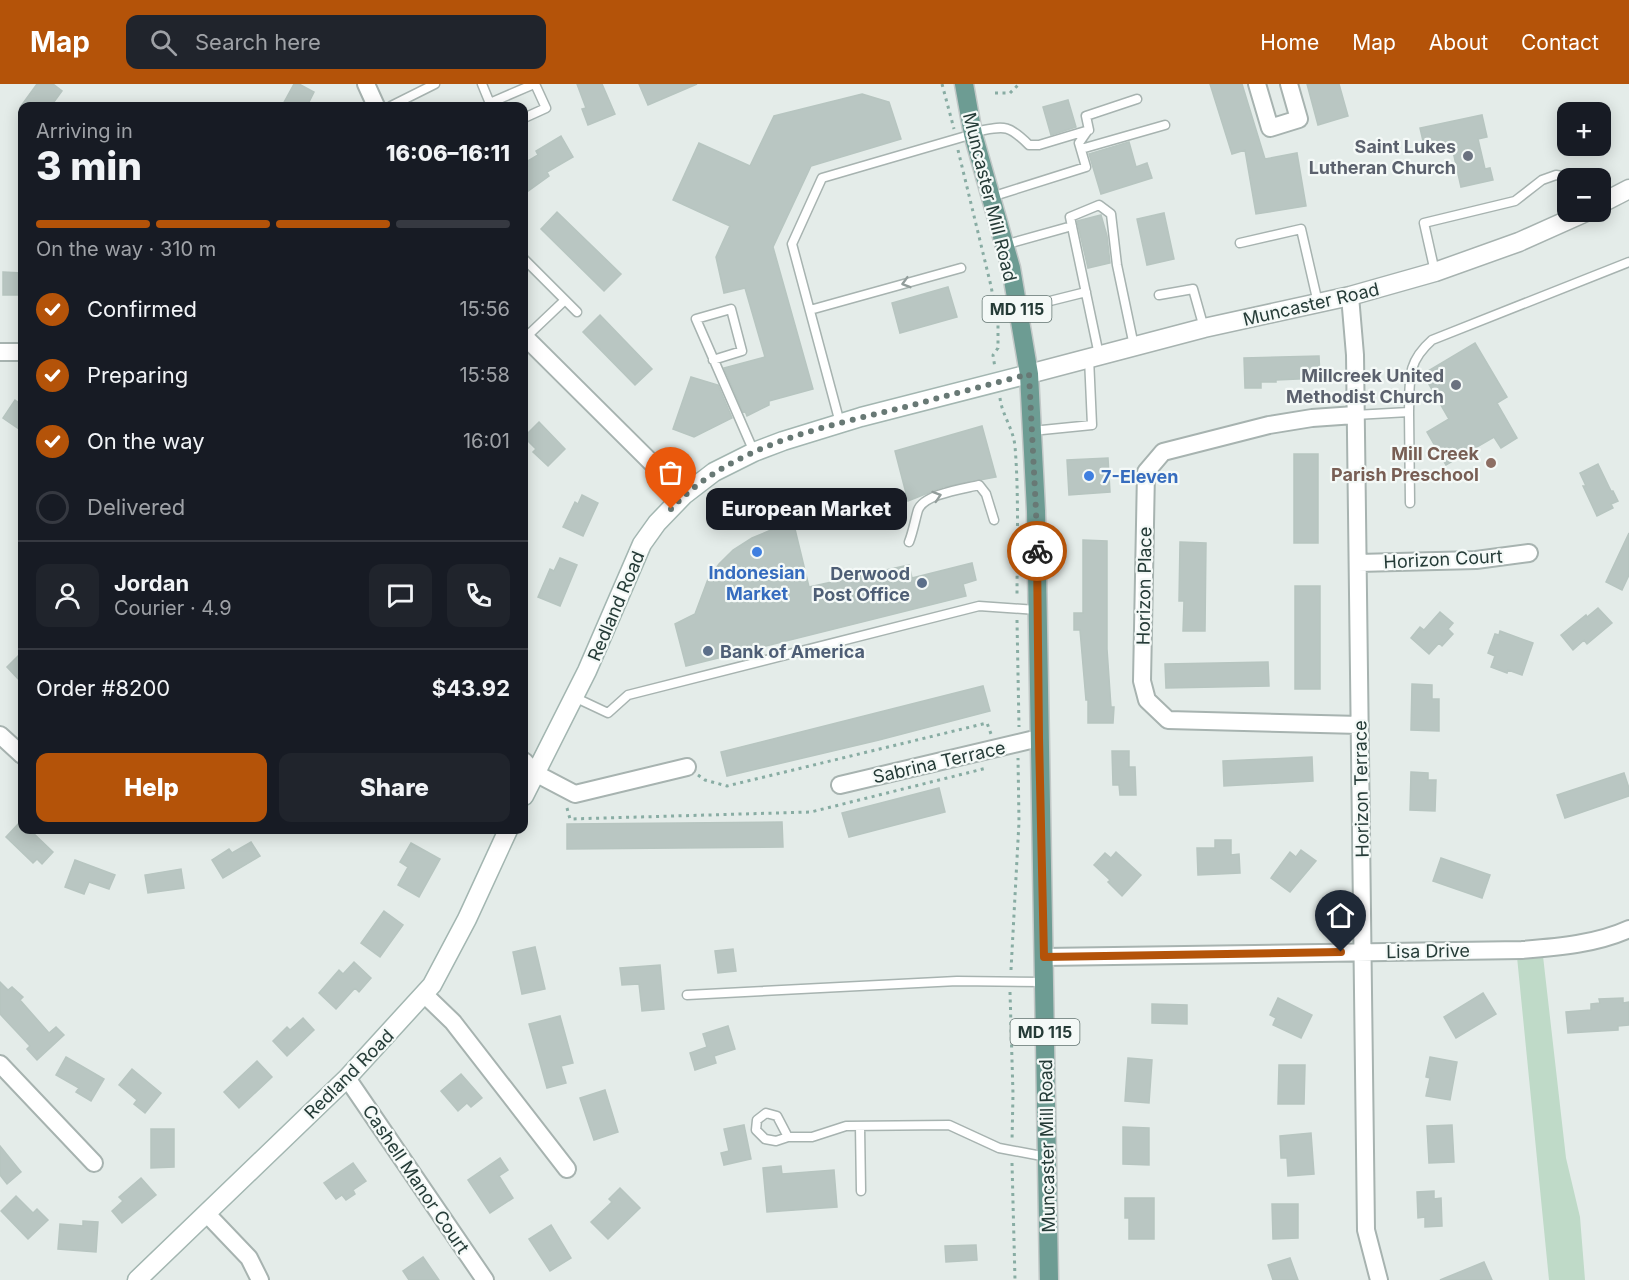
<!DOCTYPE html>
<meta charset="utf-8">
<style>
:root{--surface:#171b24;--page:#20242c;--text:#f1f3f6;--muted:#9ea1a6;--line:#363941;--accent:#b45309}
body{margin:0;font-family:Inter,sans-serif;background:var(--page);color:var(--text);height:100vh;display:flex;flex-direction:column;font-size:22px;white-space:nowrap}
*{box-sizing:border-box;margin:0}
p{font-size:20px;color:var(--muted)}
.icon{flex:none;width:33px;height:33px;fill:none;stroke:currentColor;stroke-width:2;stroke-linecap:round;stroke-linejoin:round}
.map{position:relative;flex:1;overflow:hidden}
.panel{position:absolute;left:18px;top:18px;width:510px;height:732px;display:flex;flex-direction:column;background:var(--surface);border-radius:12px;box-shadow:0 3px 15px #0003}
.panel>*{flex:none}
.buttons{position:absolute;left:1557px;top:18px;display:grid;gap:12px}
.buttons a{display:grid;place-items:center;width:54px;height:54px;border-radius:12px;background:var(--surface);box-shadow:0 3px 15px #0003;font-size:30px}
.pin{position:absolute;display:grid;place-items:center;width:51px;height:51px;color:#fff;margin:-62px -26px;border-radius:50% 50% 50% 0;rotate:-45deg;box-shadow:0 0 6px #0007}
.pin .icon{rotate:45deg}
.courier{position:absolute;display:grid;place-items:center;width:60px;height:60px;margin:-30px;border:4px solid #b45309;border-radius:50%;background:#fff;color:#222;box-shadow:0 2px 8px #0007}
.bubble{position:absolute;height:42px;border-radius:12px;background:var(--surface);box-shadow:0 3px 15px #0003;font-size:20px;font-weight:800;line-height:42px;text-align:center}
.headline em{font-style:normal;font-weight:800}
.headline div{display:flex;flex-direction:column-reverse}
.headline{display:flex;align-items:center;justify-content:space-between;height:102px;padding:0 18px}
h1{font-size:39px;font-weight:800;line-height:45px}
.bar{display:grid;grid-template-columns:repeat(4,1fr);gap:9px 6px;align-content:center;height:72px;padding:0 18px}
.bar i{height:8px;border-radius:4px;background:var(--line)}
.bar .on{background:var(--accent)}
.bar p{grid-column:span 4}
.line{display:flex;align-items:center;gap:15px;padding:0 18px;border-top:2px solid var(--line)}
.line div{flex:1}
.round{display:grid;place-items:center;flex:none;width:63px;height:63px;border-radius:12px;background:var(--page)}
ol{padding:0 18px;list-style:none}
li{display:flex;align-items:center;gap:18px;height:66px}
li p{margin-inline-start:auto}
li .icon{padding:6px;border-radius:50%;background:var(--accent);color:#fff;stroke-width:4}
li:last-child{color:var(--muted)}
li i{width:33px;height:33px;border:3px solid var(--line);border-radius:50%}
.button{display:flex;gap:12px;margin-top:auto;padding:12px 18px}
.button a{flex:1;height:69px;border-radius:12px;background:var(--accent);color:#fff;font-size:24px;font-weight:800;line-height:69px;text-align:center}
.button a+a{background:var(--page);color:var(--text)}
header{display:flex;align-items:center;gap:36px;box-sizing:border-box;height:84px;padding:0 30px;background:var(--accent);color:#fff}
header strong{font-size:28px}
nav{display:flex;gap:33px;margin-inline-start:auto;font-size:21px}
.search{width:420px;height:54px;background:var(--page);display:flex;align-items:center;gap:15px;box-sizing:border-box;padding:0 21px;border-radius:12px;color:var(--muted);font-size:22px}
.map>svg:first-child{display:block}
.green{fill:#bfdac8}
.building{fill:#b9c6c2;stroke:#b7c5c0;stroke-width:1.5}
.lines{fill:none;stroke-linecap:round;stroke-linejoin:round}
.service-casing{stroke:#a7b3b0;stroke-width:11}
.minor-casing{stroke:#a7b3b0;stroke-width:20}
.tertiary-casing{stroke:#a7b3b0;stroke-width:21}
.secondary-casing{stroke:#a3b6b1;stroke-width:21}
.primary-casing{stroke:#c2c8c7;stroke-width:21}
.path{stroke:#88aca3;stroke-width:3;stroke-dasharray:3 4.5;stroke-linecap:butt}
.service{stroke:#fff;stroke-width:8}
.minor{stroke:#fff;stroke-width:16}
.tertiary{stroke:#fff;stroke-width:18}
.secondary{stroke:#fff;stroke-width:18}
.primary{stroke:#6d9c93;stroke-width:18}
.oneway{stroke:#929d9b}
.done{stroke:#687975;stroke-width:6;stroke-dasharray:0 10.8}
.route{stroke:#b45309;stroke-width:8}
.worship-dot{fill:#6b7280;stroke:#f4f9f7;stroke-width:2}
.education-dot{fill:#8d6e63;stroke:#f4f9f7;stroke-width:2}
.shop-dot{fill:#3f7fe0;stroke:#f4f9f7;stroke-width:2}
.service-dot{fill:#5c6f8a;stroke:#f4f9f7;stroke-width:2}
.labels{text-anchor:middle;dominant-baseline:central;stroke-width:4.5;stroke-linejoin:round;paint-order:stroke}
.shield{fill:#f4f9f7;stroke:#637471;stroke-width:1.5}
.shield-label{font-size:16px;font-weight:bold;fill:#253b37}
.worship-label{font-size:18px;font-weight:bold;fill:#5b616d;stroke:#f4f9f7;text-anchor:end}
.street-label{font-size:18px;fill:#253b37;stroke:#f4f9f7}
.education-label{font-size:18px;font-weight:bold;fill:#785e54;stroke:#f4f9f7;text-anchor:end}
.shop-label{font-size:18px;font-weight:bold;fill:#366cbe;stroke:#f4f9f7;text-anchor:start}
.service-label{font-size:18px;font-weight:bold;fill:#4e5e75;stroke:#f4f9f7;text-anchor:end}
</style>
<header>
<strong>Map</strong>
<div class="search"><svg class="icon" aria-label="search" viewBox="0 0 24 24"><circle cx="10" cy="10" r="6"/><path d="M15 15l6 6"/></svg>Search here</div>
<nav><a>Home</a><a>Map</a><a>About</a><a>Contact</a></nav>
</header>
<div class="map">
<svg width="1629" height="1196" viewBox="0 0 1629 1196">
<rect width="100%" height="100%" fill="#e4ece9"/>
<path class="green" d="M1543,872L1566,1074L1580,1133L1585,1196H1549L1517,873Z"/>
<path class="building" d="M37,0H53L62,7L51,22H21Z
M294,0H299L314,8L307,22H282Z
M577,0H602L615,30L588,41L582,25L586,24Z
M639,0H697L648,21Z
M1210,0H1242L1265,75L1297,69L1306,122L1256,130L1245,66L1232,70Z
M1307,0H1339L1348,32L1318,41Z
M862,10L889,18L901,55L811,82L773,163L813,305L769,317V321L747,332L745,327L743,328L724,284L765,273L745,204L724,209L716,173L730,142L673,116L699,59L750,82L774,32Z
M1068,16L1076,43L1051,51L1043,23Z
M1482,31L1487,53L1478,55L1485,85L1490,84L1493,96L1461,103L1452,63L1444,65L1442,60L1429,62L1428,56L1423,57L1420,44Z
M561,52L573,73L547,88L549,92L524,110V74L528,83L526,78L538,71L536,67Z
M1129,58L1136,83L1147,79L1152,94L1101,110L1089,70Z
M557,128L621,190L604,207L541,145Z
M1164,129L1174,175L1147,181L1137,135Z
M1101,131L1107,152L1110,179L1088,184L1077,137Z
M3,188L22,189V211H3Z
M948,203L957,233L900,249L892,219Z
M600,231L652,285L635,301L583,248Z
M1475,259L1507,313L1497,319L1517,354L1501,364L1494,353L1446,381L1427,348L1449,335L1423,290Z
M1319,272L1320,294L1276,296V298H1261V304H1245L1244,274Z
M691,293L718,301L732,334L694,353L673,345Z
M15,316L22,321V347L3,334Z
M539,338L565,365L548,382L533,368L536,365L524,353Z
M982,342L996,393L943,403L908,417L895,367Z
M1294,370H1318V459H1294Z
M1108,374L1110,408L1069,411L1067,376Z
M1598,380L1611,407H1613L1618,417L1611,420L1613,424L1597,432L1583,402H1586L1580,389Z
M582,411L598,419L583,452L563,443L575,418L578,420Z
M794,441L809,503L909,481L912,494L972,479L976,496L963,500L966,512L686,582L675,540L695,530L708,495L719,480L733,466L752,454L771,446Z
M1629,449V491L1622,506L1606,498Z
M1083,456L1107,457V565L1111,623H1114L1113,639H1088V616H1086L1080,546H1074V529H1083Z
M1180,458L1206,459L1205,547H1183L1184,517H1179Z
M560,474L577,481L560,522L538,513L550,485L554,487Z
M1295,502H1320V605H1295Z
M1598,524L1612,539L1587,560L1584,556L1573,566L1561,551L1586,531L1587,533Z
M1440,528L1453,539L1448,545L1453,550L1442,562L1439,559L1429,570L1411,554L1420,543L1424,546Z
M1500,547L1533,559L1522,591L1508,586L1507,589L1491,583L1495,572L1488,569L1495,550L1499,551Z
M22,568V599L7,583Z
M1268,578L1269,602L1166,604L1165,580Z
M1412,600L1432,601V615H1439V647L1411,646Z
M983,602L990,627L879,656L727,692L721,668Z
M1112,667H1129V683H1135L1136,711H1120L1119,701H1113Z
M1312,673L1313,697L1224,702L1223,677Z
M1411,688L1428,689V696H1436L1435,727L1410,726Z
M1624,689L1629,704V712L1565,734L1557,711Z
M939,704L945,728L849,753L842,729Z
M22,736V746H30L53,768L42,780L37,775L33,779L6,753Z
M782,738L783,763L567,765V740Z
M1215,756H1231V771L1239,770L1240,789L1198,791L1197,764H1215Z
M251,758L260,772L223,794L212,776L229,765L232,769Z
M411,759L440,775L419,813L398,801L408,783L400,778Z
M1301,766L1316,777L1290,808L1271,794L1290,768L1296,773Z
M1116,768L1141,791L1122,812L1108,798L1110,796L1094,781L1105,769L1111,774Z
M1441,774L1490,791L1482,814L1433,797Z
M75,776L115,791L109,805L89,798L84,810L65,803Z
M181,785L184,804L148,809L145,791Z
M384,827L403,841L380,873L361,859Z
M535,863L545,905L522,910L513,868Z
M733,865L736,887L718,889L715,867Z
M354,878L371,894L359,908L355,904L336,925L319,909L339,886L343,890Z
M660,881L664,925L642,927L639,900L622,901L620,884Z
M0,898L8,906L12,903L23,913L20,916L49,949L56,943L64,951L37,976L27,965L30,962L0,930Z
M1483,909L1496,930L1456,954L1444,933Z
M1278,914L1312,931L1301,954L1273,941L1276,934L1270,931Z
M1623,914V919L1629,918V941L1618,942V946L1568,949L1566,928L1591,926V920L1600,919L1599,915Z
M1152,920L1187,921V940L1152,939Z
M560,932L573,979L561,982L566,999L547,1004L529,940Z
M303,934L314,946L287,972L273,957L287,943L290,946Z
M728,942L735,965L714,972L716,979L695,986L690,969L707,963L703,950Z
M66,973L104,995L91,1017L76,1008L79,1004L56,991Z
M1430,973L1457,978L1450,1016L1426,1012L1430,994L1426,993Z
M1128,974L1152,976L1149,1019L1125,1017Z
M257,977L272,993L239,1024L224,1008Z
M1279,981H1305L1304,1020H1278Z
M132,985L161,1009L145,1029L134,1020L137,1016L119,1001Z
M461,990L482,1014L471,1023L467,1019L458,1027L441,1007Z
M605,1006L618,1048L594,1056L580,1014Z
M744,1041L751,1075L724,1081L721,1069L729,1067L724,1045Z
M1452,1041L1454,1078L1429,1079L1427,1042Z
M1123,1043L1149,1044V1081L1123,1080Z
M151,1045H174V1083L151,1084Z
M1311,1049L1314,1090L1288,1092L1287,1074H1281L1280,1052Z
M0,1062L21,1088L7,1100L0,1091Z
M500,1074L508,1086L499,1092L513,1114L490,1129L468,1096Z
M353,1079L366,1097L353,1106L355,1110L346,1116L342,1111L336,1115L324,1099Z
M781,1082L782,1090L834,1086L837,1123L767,1128L763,1084Z
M141,1094L156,1111L122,1139L112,1127L123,1117L119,1113Z
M620,1104L640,1124L608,1155L591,1138L612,1118L609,1115Z
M1434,1107V1115L1441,1114L1442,1142L1425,1143V1133L1418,1134L1417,1108Z
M16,1112L33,1129L37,1125L48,1136L28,1155L1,1127Z
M1125,1114H1154V1155H1129V1134H1125Z
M1272,1120H1298V1154L1273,1155Z
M83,1137L98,1138L96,1168L58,1165L60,1140L83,1142Z
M551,1141L571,1174L550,1187L529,1155Z
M976,1161L977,1176L946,1178L945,1162Z
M423,1173L439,1196H409L403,1187Z
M1290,1174L1298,1196H1273L1268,1181Z
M1484,1178L1492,1196H1440Z"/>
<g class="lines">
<defs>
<path id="service" d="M482,0L491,22
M490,19L534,0
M391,22L435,0
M524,34L546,24L535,0
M973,48C1003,43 1006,38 1029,61H1039L1089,46L1086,32L1137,15
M1081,65L1165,41
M991,113L1086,83L1079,59L1088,46
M1240,159L1301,145L1318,219
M1004,161L1072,142
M524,175L577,228
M1435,188L1424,139L1515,117L1542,96L1556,91L1575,94
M1159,211L1193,205L1204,244
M1018,225L1086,208
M810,226L961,184
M525,254L565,216
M1099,271L1070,133L1099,121L1111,130L1117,181L1134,262
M713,276L742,267L731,225L696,235L754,368
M1409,328L1410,419
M1355,331L1409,328C1410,296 1406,279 1432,256L1629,178
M840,339L792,160L822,94L973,50
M1032,347L1092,341L1089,274
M909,458C913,448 915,436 918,426C924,410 963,405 979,401L986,410L994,436
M574,613L608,629L628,611L979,522L1037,526
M687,911L957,897L1044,898
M860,1042L861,1107
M788,1053L777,1032L766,1029L757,1036L756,1046L765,1055L776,1057L788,1053H812L846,1042L949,1041L999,1064L1047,1073"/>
<path id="minor" d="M366,0L376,22
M1257,0L1270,44L1299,35L1289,0
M1350,212L1355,271L1366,1146L1379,1196
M524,252L684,411
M0,268H22
M1355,331L1312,334L1269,341L1163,368L1146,388L1142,597L1147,616L1168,636L1360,641
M1358,479L1476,476L1529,469
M0,651L22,671
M524,677L535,689L575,710L687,683
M840,701L1039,654
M1044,873L1522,866C1558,863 1596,860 1629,845
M424,910L453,938L567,1085
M0,980L94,1079
M347,994L485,1196
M207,1130L249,1174L260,1196"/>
<path id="tertiary" d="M1600,120L1629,105
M1029,290L1204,244L1350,212L1435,188L1519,158L1586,128"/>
<path id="secondary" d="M524,712L587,587L642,460L657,439L684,411L714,388L754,368L783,357L861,333L1029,290
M137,1196L347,994L432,901L467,835L508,746"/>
<path id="primary" d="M964,0L973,50L1011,184L1029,290L1036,427L1049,1196"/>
</defs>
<use href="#service" class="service-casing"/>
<use href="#minor" class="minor-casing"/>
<use href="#tertiary" class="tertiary-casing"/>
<use href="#secondary" class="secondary-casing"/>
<use href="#primary" class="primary-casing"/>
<path class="path" d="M942,0L954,45
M995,9H1010L1019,0
M958,66L991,202L998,240V264L993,271L995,284
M1000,314C1002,331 1013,344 1015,362C1019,412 1017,464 1017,514
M1017,536L1019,643
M698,691L705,696L727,702L987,639L991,650
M567,724L570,735L811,728L987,684
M1011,886L1019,738L1018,674
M1010,908L1013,1010L1012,1057
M1012,1079L1015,1196"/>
<use href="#service" class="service"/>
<use href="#minor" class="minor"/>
<use href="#tertiary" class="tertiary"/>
<use href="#secondary" class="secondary"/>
<use href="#primary" class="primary"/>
</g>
<defs><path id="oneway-chevron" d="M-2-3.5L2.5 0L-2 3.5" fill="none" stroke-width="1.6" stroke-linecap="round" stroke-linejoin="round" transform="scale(1.5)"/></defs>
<g class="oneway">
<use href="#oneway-chevron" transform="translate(906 199) rotate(164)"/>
<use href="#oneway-chevron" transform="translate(937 412) rotate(-18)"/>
</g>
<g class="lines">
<path class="done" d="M671,425C731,361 823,343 905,323C946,312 987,301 1029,290L1036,427L1037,467"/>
<path class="route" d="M1037,467L1039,654L1044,873L1341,868"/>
</g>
<g class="worship-dot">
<circle cx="1468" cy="72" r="6"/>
<circle cx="1456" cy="301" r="6"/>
</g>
<circle class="education-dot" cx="1491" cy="379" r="6"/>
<g class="shop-dot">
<circle cx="1089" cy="392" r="6"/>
<circle cx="757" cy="468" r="6"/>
</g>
<g class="service-dot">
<circle cx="922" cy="499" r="6"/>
<circle cx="708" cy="567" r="6"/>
</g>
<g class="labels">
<g class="shield">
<rect x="982.5" y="212" width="69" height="26" rx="4.5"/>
<rect x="1010.5" y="935" width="69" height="26" rx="4.5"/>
</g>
<g class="shield-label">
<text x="1017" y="225">MD 115</text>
<text x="1045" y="948">MD 115</text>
</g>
<g class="worship-label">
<text x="1456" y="62">Saint Lukes<tspan x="1456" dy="21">Lutheran Church</tspan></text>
<text x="1444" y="291">Millcreek United<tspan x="1444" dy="21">Methodist Church</tspan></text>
</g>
<g class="street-label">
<text transform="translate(990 113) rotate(76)">Muncaster Mill Road</text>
<text transform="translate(1311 220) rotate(-13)">Muncaster Road</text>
<text transform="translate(1443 475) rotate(-3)">Horizon Court</text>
<text transform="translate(1144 502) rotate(-89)">Horizon Place</text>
<text transform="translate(616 522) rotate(-67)">Redland Road</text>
<text transform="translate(939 678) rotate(-13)">Sabrina Terrace</text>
<text transform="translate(1361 705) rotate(-91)">Horizon Terrace</text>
<text transform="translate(1428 867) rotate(-1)">Lisa Drive</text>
<text transform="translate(349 990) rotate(-45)">Redland Road</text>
<text transform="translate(1047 1062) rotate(-91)">Muncaster Mill Road</text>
<text transform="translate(416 1095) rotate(56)">Cashell Manor Court</text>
</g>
<g class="education-label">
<text x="1479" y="369">Mill Creek<tspan x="1479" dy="21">Parish Preschool</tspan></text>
</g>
<g class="shop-label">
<text x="1101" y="392">7-Eleven</text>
<text x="757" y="488" text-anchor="middle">Indonesian<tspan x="757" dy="21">Market</tspan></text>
</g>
<g class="service-label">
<text x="910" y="489">Derwood<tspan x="910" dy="21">Post Office</tspan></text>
<text x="720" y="567" text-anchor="start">Bank of America</text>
</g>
</g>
</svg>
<div class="buttons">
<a>+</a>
<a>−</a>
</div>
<div class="pin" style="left:671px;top:425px;background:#ea580c"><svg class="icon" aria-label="bag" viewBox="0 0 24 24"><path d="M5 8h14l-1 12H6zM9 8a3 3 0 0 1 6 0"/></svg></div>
<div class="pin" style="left:1341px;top:868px;background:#1f2937"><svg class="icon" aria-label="home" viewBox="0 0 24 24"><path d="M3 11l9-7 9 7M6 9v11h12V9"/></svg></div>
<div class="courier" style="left:1037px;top:467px"><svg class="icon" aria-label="bike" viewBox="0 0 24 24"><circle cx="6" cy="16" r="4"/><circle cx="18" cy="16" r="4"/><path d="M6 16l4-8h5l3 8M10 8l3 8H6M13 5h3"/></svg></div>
<div class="bubble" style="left:706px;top:404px;width:201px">European Market</div>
<section class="panel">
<div class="headline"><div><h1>3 min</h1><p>Arriving in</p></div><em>16:06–16:11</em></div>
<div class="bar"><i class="on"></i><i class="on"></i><i class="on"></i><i></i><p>On the way · 310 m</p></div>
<ol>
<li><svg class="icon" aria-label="check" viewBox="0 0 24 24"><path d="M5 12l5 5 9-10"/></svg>Confirmed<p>15:56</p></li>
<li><svg class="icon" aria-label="check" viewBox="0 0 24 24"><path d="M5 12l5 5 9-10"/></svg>Preparing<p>15:58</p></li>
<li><svg class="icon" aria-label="check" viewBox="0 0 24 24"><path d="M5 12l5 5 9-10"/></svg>On the way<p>16:01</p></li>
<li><i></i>Delivered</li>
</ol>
<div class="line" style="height:108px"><a class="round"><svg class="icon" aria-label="person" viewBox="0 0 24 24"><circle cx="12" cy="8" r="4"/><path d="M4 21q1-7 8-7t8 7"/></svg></a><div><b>Jordan</b><p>Courier · 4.9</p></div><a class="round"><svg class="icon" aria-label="chat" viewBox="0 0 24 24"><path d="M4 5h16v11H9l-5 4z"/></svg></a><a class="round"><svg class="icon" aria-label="phone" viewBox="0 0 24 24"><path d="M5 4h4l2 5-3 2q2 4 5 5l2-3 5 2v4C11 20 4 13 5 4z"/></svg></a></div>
<div class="line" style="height:78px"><div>Order #8200</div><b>$43.92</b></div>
<div class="button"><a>Help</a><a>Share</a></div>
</section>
</div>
